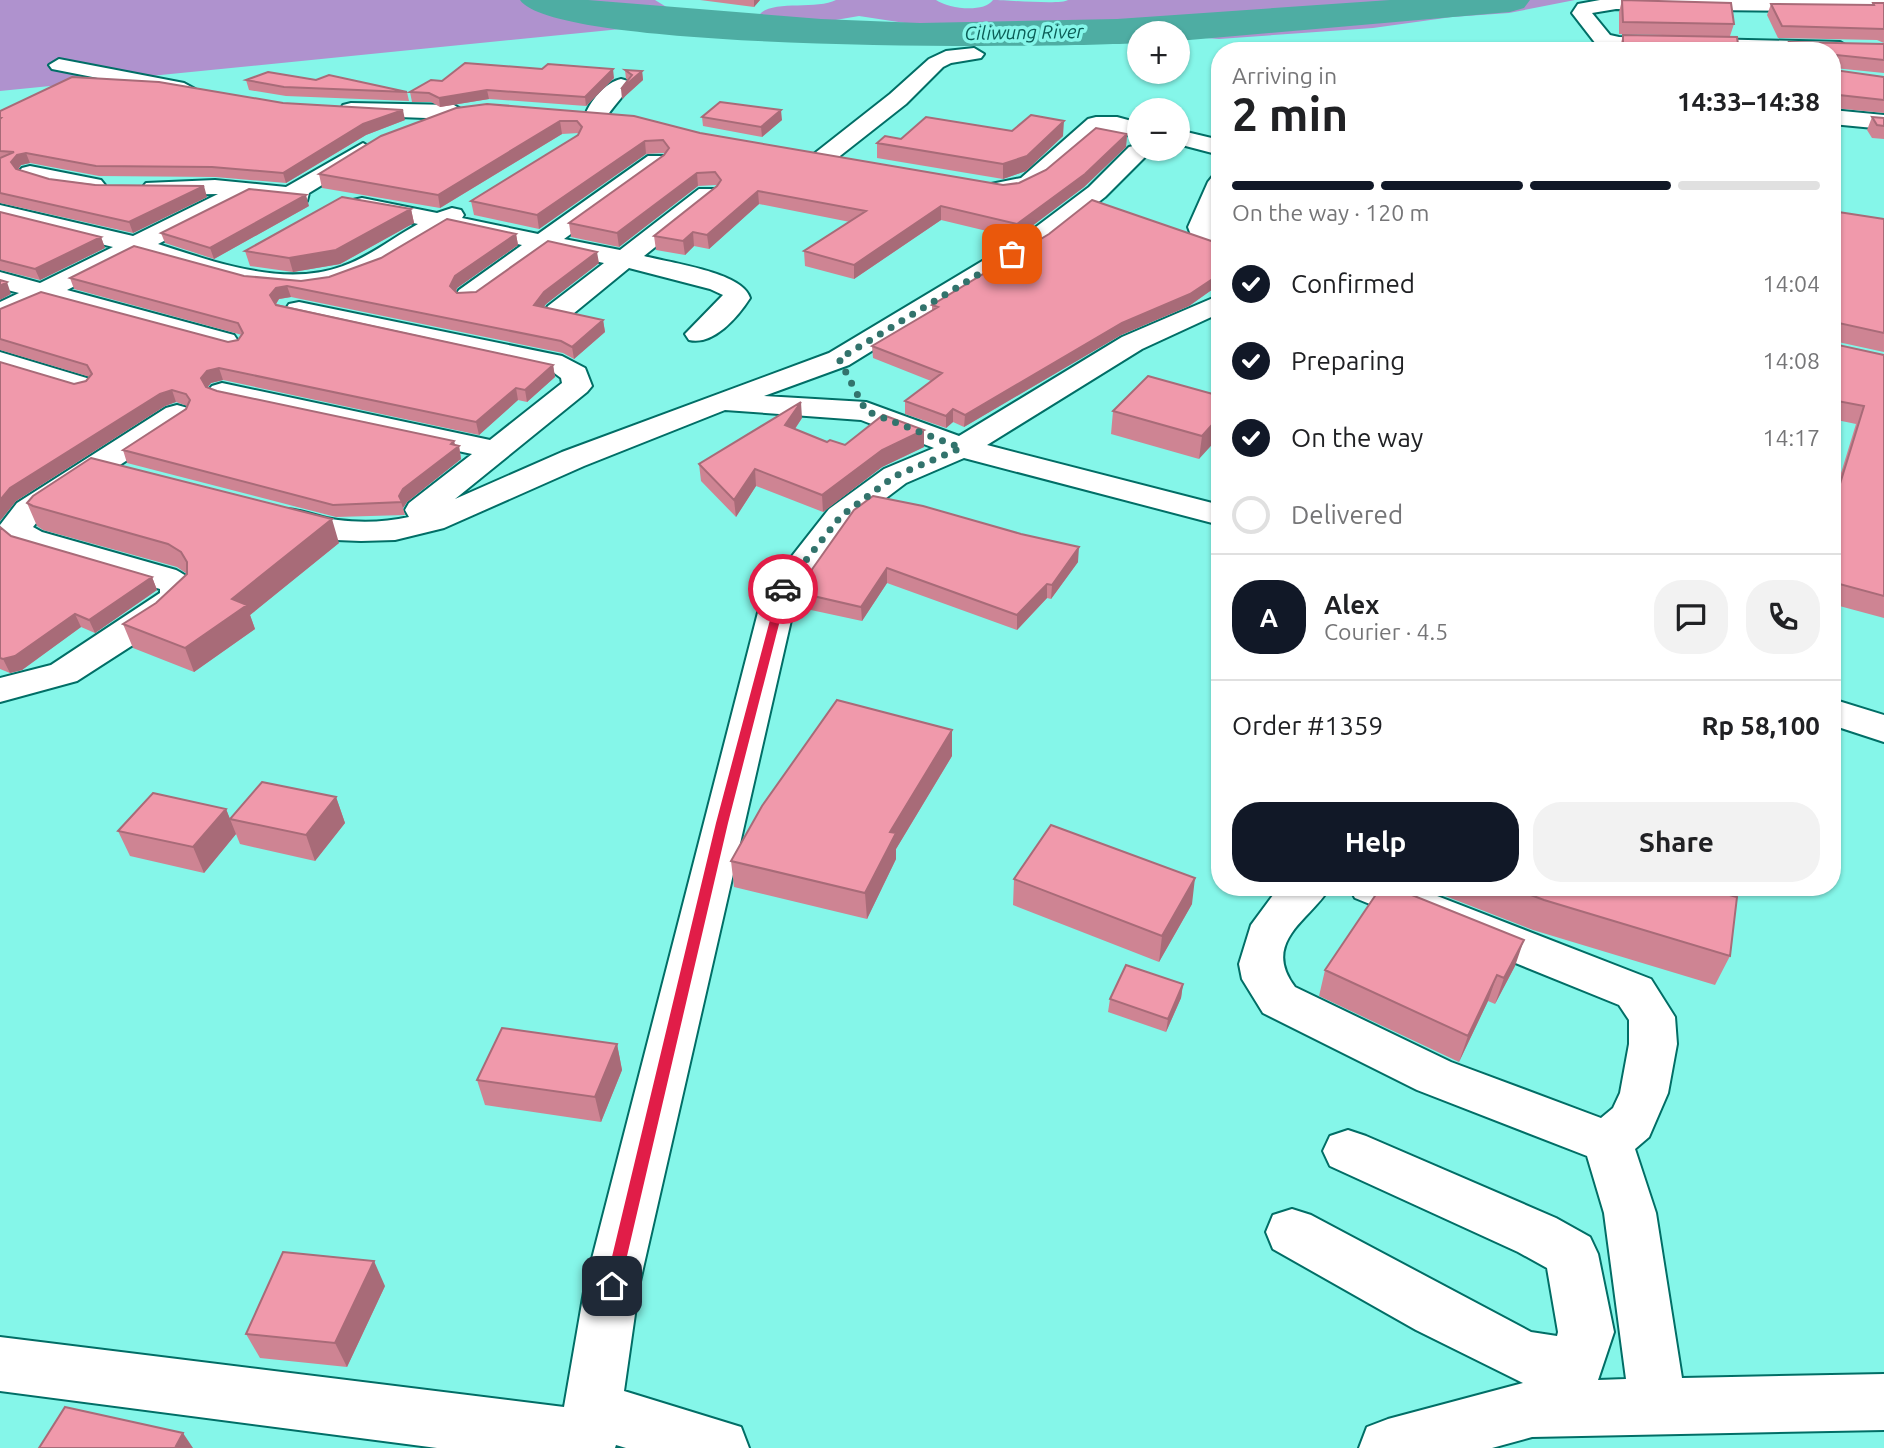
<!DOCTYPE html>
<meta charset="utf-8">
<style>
:root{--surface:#fff;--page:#f2f2f2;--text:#202124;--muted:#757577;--line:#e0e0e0;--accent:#111827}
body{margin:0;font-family:Ubuntu,sans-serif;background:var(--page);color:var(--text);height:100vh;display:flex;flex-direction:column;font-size:26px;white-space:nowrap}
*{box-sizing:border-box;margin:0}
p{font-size:23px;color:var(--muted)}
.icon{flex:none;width:38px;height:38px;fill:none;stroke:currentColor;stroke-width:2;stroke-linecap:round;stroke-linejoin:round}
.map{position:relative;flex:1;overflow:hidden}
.side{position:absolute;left:1211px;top:42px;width:630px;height:854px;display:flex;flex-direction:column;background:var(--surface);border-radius:28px;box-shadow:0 2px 5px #0004}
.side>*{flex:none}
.fabs{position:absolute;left:1127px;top:21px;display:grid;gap:14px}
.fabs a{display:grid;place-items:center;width:63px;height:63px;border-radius:50%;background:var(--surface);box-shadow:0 2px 5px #0004;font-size:35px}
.pin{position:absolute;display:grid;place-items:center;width:60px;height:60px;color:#fff;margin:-30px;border-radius:14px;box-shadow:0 4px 10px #0006}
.courier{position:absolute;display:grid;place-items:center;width:70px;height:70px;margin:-35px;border:5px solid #e11d48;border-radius:50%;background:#fff;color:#222;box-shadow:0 2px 9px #0007}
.head em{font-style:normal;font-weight:600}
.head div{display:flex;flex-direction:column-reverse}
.head{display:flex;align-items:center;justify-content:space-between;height:119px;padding:0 21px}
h1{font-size:46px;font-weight:600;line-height:52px}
.bar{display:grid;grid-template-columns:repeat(4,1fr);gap:10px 7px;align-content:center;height:84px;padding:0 21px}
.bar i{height:9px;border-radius:5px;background:var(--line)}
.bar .current{background:var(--accent)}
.bar p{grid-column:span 4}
.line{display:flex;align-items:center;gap:18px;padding:0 21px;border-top:2px solid var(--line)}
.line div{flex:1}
.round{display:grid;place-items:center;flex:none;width:74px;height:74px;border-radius:28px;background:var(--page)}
ol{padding:0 21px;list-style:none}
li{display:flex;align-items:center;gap:21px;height:77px}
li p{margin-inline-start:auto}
li .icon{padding:7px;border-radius:50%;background:var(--accent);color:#fff;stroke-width:4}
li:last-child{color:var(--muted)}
li i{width:38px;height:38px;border:4px solid var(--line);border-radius:50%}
.action{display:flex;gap:14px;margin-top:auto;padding:14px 21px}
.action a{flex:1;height:80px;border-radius:28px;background:var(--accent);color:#fff;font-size:28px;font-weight:600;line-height:80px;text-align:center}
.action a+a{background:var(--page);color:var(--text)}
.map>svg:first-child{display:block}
.forest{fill:#af92ce}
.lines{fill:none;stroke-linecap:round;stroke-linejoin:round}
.river{fill:#4eada3;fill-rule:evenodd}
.minor-casing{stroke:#016e66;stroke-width:4}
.minor{fill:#fff;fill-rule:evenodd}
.wall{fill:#ce8493}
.shaded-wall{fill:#a86b78}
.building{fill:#f099ab;stroke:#a86b78;stroke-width:2}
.route{fill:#e11d48}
.done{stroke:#32736c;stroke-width:7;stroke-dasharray:0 12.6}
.labels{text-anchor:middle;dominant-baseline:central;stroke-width:7;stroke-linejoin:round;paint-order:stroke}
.far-water-label{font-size:19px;font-style:italic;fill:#0b5e57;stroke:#85f6e9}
</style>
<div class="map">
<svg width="1884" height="1448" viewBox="0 0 1884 1448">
<rect width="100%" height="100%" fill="#85f6e9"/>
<path class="forest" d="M0,0H655L691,22L0,91Z
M836,0H936C949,9 984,13 993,0C1008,0 1061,5 1068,0H1575L1509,13L1452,17L1373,28L1219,39L1178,36V33H1139V38L1110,33L1082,40L1025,43L933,38L920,35L918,25L859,16L818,23L786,24L760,14C772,0 817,10 836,0Z"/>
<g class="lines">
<path class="river" d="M520,0H588L821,19L920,23L1117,19L1390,0H1530L1524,8L1510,12L1178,41V33H1139V43C1056,48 557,53 520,0Z"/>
<defs>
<path id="minor" d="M1600,0H1884V12L1616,9L1592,13L1610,35L1619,37L1840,42L1850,48L1847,52L1832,54V51L1619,49L1596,44L1572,13L1578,4Z
M974,48L984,54L981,58L951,63L943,67L906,104L831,163H815L812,158L815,153L890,94L929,59L946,51Z
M59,59L184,83L195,89L184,95L52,69L49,65Z
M621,79L628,81L631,85C622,98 612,107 604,121H588L585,116C589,102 606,82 621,79Z
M351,103L454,105L465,112L454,119L343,115L340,110L343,105Z
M1832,110L1884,115V129L1832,124Z
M1096,117H1117L1139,123V137L1102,131C1071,158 1036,205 991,194L987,189L991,184L1021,178L1088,119Z
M1178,130L1220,140V155L1178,144Z
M363,143L374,150L371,155L309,193L307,201L299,203L249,198L158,244C215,262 284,288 343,266C369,257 394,237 418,224L353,210L350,205L353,200L362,198L437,213L452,208L461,210L464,215L462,218L538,234L648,156H664L668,161L664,166L564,239L620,250L699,189H715L719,194L715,199L644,256C670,263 743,272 750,298C738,317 713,346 689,340L685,334L723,295L710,289L629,268L568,318H548L544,312L548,306L604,263L547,251L477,302H459L455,296L459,290L522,245L445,229L359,279L293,291L216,279L138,254L67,290L234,335L238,341L234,347L224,349L46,301L0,321V302L19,293L0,288V272L40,283L113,247L0,219V205L133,236L218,194L154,195L146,193L142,188L146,183L215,180L286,187Z
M1137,145L1148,152L1145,157L1105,197L1042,246L849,365L764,396L866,402L959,436L1122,337L1220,295V313L1142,349L987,445L1220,505V525L964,458L906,483L853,523L797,594L639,1286L624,1391L741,1427L749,1448H626L616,1445L615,1448H437L0,1391V1337L564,1407L585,1286L763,593L829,509L884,469L934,448L861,420L725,410L584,466L444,528L395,540L361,541L336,540L273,524L269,517L273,510C295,505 316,518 338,520C361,523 387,522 409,517L405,510L409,503L472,454L212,398L207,392L212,386L222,383L490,440L562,383L561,378L553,372L289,316L285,310L289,304L299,302L562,356L585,368L592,386L587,392L455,499L562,452L829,353L1024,236L1089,187L1129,147Z
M30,166L101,180L105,185L101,190C85,194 28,187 18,173L22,168Z
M1220,175V206L1212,227L1214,234L1220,236V253L1194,243L1188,227L1208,182L1212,177Z
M0,352L90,379L95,385L90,391L80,394L0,370Z
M177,405L188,408L192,414L188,420L41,517L33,527L42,532L176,570C189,577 194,580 194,596L164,625L77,681L0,702V678L51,665L160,593V589L18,546L2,536L0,525L17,503L166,408Z
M1832,699L1884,715V742L1832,725Z
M1279,887H1330C1312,919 1260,941 1295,987L1451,1062L1601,1118L1613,1108L1620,1093L1629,1044V1020L1619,1005L1355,898L1349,887H1414L1651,979L1675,1017L1677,1044L1668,1093L1649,1137L1635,1149L1656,1213L1682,1378L1884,1374V1430L1532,1437L1492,1448H1359L1367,1427L1388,1419L1523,1383L1416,1330L1273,1249L1266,1232L1273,1215L1292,1209L1311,1215L1531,1332L1557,1336L1558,1332L1547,1268L1518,1252L1330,1166L1323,1151L1330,1136L1348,1130L1366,1136L1556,1218L1590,1237L1598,1254L1614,1332L1598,1380L1626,1379L1604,1213L1587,1156L1417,1090L1263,1013L1242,979L1239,964L1251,925Z"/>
</defs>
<use href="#minor" class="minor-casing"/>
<use href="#minor" class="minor"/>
</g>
<path class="wall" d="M700,0H760L754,7Z
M1622,0L1734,24L1730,36L1739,51H1619L1623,35H1663L1619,34V12Z
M1873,3H1884V43L1877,40L1778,38L1767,15L1771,4L1872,5Z
M1789,42L1884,44V73L1834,68V70L1884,77V113L1834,108L1832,106V51H1786Z
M625,70L642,71L643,80L622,99L628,80L626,79Z
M614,78L586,106L489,99L440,107L431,102H412L410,92L442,81Z
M246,80H316L407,92L409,101L286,96L249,90Z
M283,103L405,120L366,135L286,183L215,177L99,176L30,163L21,165L18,170L49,179L207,197L133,233L0,203V111Z
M456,108L700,133L1003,185L1019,183L1127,134L1126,147L1084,187L1016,238L941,220L854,279L805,266L804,251L850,222L759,204L709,249L694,246L685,255L656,250L654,236L717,186L716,185L698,186L619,247L571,237L569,223L665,154L664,153L646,154L539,229L474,215L471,201L578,135L579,133L562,134L440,208L322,188L319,174Z
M702,117L782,120L762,137L703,126Z
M1872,117L1884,118V139L1872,138L1867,130Z
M1012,131L1063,136L1026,171L1003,179L877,158V143L901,139Z
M309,206L214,259L165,243L161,233Z
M411,209L414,223L340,264L293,272L250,266L245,251Z
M1832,211L1884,219V352L1838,342V345L1884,355V618L1832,604V485L1837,486L1856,424L1832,419Z
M0,212L101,237L105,248L40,280L0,270Z
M516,234L518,245L457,288L456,292L457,293L476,292L599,263L546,304L544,307L603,320L605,332L574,359L563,353L291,297L279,299L276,304L553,365L555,377L527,402L518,400L479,435L223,380L211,383L207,388L217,391L459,446L461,459L407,502L403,508L405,515L336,517L127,463L123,450L186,409L187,406L176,402L165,406L16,501L0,521V362L74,384L86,381L90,377L0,350V309L228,342L238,340L242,335L74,289L70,278L244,276L301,281L329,277Z
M1220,244V284L1189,306L1121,335L964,427L953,422L946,428L905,414V401L931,381L873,358L872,346L932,311V305Z
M1220,396L1199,459L1111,434L1113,411Z
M802,418L795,429L827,442L845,445L924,430V447L882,467L823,512L756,486L736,517L701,481L699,464Z
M27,503L339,543L250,615L255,629L194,672L133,648L123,624L156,603L187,574L177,567L43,530L37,526Z
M854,510L1078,562L1051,599L1047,598L1017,630L887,583L862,621L797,607L796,592Z
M0,527L11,536L152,577L157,590L95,633L81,627L22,670L10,673L0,669Z
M952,756L896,849V859L867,919L734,887L731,861Z
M336,797L345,823L315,861L240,844L230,819Z
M226,809L236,834L204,873L130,856L118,831Z
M1014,879L1192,904L1159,962L1013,905Z
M1422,887H1708L1707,889L1730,956L1715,985L1533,930Z
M1515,966L1495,1004L1488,1001L1459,1062L1319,996L1325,970Z
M1183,984L1181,998L1166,1032L1108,1012L1110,999Z
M617,1044L622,1070L601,1122L485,1105L477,1080Z
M385,1286L347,1367L260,1358L246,1334Z"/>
<path class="shaded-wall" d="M754,0H760L754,7Z
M613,69L614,78L586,106L585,97Z
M642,71L643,80L622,99L621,89Z
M487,90L489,99L440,107L439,98Z
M403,110L405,120L366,135L286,183L283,173L363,124Z
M781,110L782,120L762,137L761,127Z
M560,121L562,134L440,208L438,195Z
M1064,121L1063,136L1026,171L1003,179V164Z
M1127,134L1126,147L1084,187L1016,238L1017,224Z
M645,141L646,154L539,229L537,215Z
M26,153L30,163L21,165L15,173L11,162L17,155Z
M697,173L698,186L619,247L617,233Z
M204,186L207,197L133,233L129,222Z
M758,191L759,204L709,249L707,235Z
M306,195L309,206L214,259L210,248Z
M941,206V220L854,279V265Z
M411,209L414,223L340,264L293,272L289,258Z
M693,232L694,246L685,255L683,241Z
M516,234L518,245L457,288L453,297L450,286L455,276Z
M101,237L105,248L40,280L35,269Z
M597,252L599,263L546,304L536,317L534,305L544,292Z
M1220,274V284L1189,306L1121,335L964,427L965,415L1122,323Z
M7,282L11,294L0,300V286Z
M287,286L291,297L279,299L274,307L270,295L276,288Z
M603,320L605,332L574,359L572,347Z
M553,365L555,377L527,402L525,390Z
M219,368L223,380L211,383L205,390L201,378L207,371Z
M516,388L518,400L479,435L476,422Z
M172,390L176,402L165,406L16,501L0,521V500L10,488L160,394Z
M801,402L802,418L786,442L785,425Z
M953,409V422L946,428V416Z
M1220,416V436L1199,459L1202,436Z
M924,430V447L882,467L823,512L822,495L882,450Z
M454,441L456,448L459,446L461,459L407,502L403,508L399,496L403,489Z
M755,469L756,486L736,517L734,500Z
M332,519L339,543L250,615L255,629L194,672L185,648L232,599Z
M1079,547L1078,562L1051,599L1052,585Z
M887,568V583L862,621L861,607Z
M152,577L157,590L95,633L89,620Z
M1047,584V598L1017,630V615Z
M75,614L81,627L22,670L10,673L3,659Z
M952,730V756L896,849V859L867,919L865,893L890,832Z
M336,797L345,823L315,861L306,835Z
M226,809L236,834L204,873L193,847Z
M1195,878L1192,904L1159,962L1162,936Z
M1524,940L1515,966L1495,1004L1504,978Z
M1497,975L1488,1001L1459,1062L1468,1036Z
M1183,984L1181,998L1166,1032L1168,1019Z
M617,1044L622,1070L601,1122L595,1097Z
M374,1261L385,1286L347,1367L335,1343Z
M183,1433L193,1448H177L176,1446Z"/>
<path class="building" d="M1622,0L1731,3L1734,24L1623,22Z
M1873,3H1884V29L1782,26L1771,4L1874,5Z
M1623,35L1737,37L1739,51L1623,50Z
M1789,42L1884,44V60L1837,55L1834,70L1884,77V100L1839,95L1832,89V51H1793Z
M465,63L542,69L548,64L613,69L585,97L487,90L439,98L429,93L410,92L431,80L442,81Z
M625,70L642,71L621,89L632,75Z
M268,72L316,80L329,75L407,92L284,87L246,80Z
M72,77L159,82L283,103L403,110L363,124L283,173L212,167L96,166L26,153L17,155L11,162L16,169L49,179L95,185L204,186L129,222L0,193V158L14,152L0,151V119L1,118H0V111Z
M720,102L781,110L761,127L702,117Z
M487,104L634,116L700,133L1003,185L1019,183L1046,170L1096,128L1127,134L1085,174L1017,224L941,206L854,265L804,251L866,211L758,191L707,235L693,232L683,241L654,236L717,186L721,180L715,172L697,173L617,233L569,223L664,155L669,148L663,140L645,141L537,215L471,201L578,135L582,127L577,121H560L438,195L319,174L381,136L456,108Z
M1031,115L1064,121L1027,156L1003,164L877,143L885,136L901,139L926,117L1012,131Z
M1872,117L1884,118V126L1877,125Z
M249,189L306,195L210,248L161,233Z
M342,197L411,209L336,250L289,258L245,251Z
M1092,200L1220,244V274L1190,294L1122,323L965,415L953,409L946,416L905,401L942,373L872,346L938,307L932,305L1049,234Z
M1832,211L1884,219V333L1839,323L1836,326L1838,345L1884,355V596L1832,582V485L1839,487L1864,406L1832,400Z
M0,212L101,237L35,269L0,260Z
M447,219L516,234L455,276L450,286L457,293L476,292L548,241L597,252L544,292L534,305L603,320L572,347L561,341L287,286L276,288L270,295L276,305L553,365L525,390L516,388L476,422L219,368L207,371L201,378L206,387L217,391L454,441L451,444L459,446L403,489L399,496L402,502L333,505L123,450L186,409L190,400L186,394L172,390L160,394L10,488L0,500V362L74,384L86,381L92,374L87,365L0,339V309L41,292L228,342L238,340L243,333L238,323L70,278L134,246L244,276L301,281L329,277L381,258Z
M0,280L7,282L0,286Z
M1148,376L1220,396V416L1202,436L1113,411Z
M801,402L785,425L827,442L830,440L845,445L883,415L924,430L882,450L822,495L755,469L734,500L699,464Z
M91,458L332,519L232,599L247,605L185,648L123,624L156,603L187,574V562L181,552L168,544L33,506L27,503L33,496Z
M873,496L923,506L1021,534L1079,547L1052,585L1047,584L1017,615L887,568L861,607L796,592L854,510Z
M0,527L11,536L152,577L89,620L75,614L15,656L3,659L0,658Z
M837,700L952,730L890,832L896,833L865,893L731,861L762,806Z
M262,782L336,797L306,835L230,819Z
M153,793L226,809L193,847L118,831Z
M1051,825L1195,878L1162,936L1014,879Z
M1381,887H1392L1524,940L1504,978L1497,975L1468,1036L1325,970Z
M1510,887H1708L1707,889L1737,897L1730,956L1544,900Z
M1126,965L1183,984L1168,1019L1110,999Z
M502,1028L617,1044L595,1097L477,1080Z
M283,1252L374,1261L335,1343L246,1334Z
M65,1407L183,1433L176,1446L188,1448H39Z"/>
<path class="route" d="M779,586L788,589L728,823L620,1286L612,1293L605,1286L716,823Z"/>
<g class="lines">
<path class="done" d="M783,589L841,516L895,476L961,448L866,411L839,359L1012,254"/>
</g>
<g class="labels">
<g class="far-water-label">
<text transform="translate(1024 32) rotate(-1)">Ciliwung River</text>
</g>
</g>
</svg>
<div class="fabs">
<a>+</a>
<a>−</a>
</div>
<div class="pin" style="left:1012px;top:254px;background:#ea580c"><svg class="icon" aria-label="bag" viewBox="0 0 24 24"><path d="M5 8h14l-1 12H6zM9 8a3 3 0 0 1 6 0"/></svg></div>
<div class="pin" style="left:612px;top:1286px;background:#1f2937"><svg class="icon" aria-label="home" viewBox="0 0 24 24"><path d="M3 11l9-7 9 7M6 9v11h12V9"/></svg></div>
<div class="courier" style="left:783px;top:589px"><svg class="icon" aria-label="car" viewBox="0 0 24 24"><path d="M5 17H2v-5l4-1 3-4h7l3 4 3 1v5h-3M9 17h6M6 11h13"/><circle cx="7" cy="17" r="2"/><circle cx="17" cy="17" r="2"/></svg></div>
<section class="side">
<div class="head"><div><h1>2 min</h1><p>Arriving in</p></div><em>14:33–14:38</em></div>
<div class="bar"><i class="current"></i><i class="current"></i><i class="current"></i><i></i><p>On the way · 120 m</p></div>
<ol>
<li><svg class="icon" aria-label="check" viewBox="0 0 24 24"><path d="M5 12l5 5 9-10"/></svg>Confirmed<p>14:04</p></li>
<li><svg class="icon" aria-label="check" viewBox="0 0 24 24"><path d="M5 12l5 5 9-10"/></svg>Preparing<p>14:08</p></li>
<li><svg class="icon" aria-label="check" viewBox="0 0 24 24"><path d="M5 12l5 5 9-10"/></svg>On the way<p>14:17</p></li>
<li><i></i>Delivered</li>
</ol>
<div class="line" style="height:126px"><b class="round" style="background:var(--accent);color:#fff">A</b><div><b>Alex</b><p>Courier · 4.5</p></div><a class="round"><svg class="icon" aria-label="chat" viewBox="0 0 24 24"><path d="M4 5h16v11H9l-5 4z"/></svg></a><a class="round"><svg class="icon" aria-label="phone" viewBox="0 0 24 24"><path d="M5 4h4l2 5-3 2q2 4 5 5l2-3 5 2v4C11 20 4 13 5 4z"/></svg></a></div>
<div class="line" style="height:91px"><div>Order #1359</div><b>Rp 58,100</b></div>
<div class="action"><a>Help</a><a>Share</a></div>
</section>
</div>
